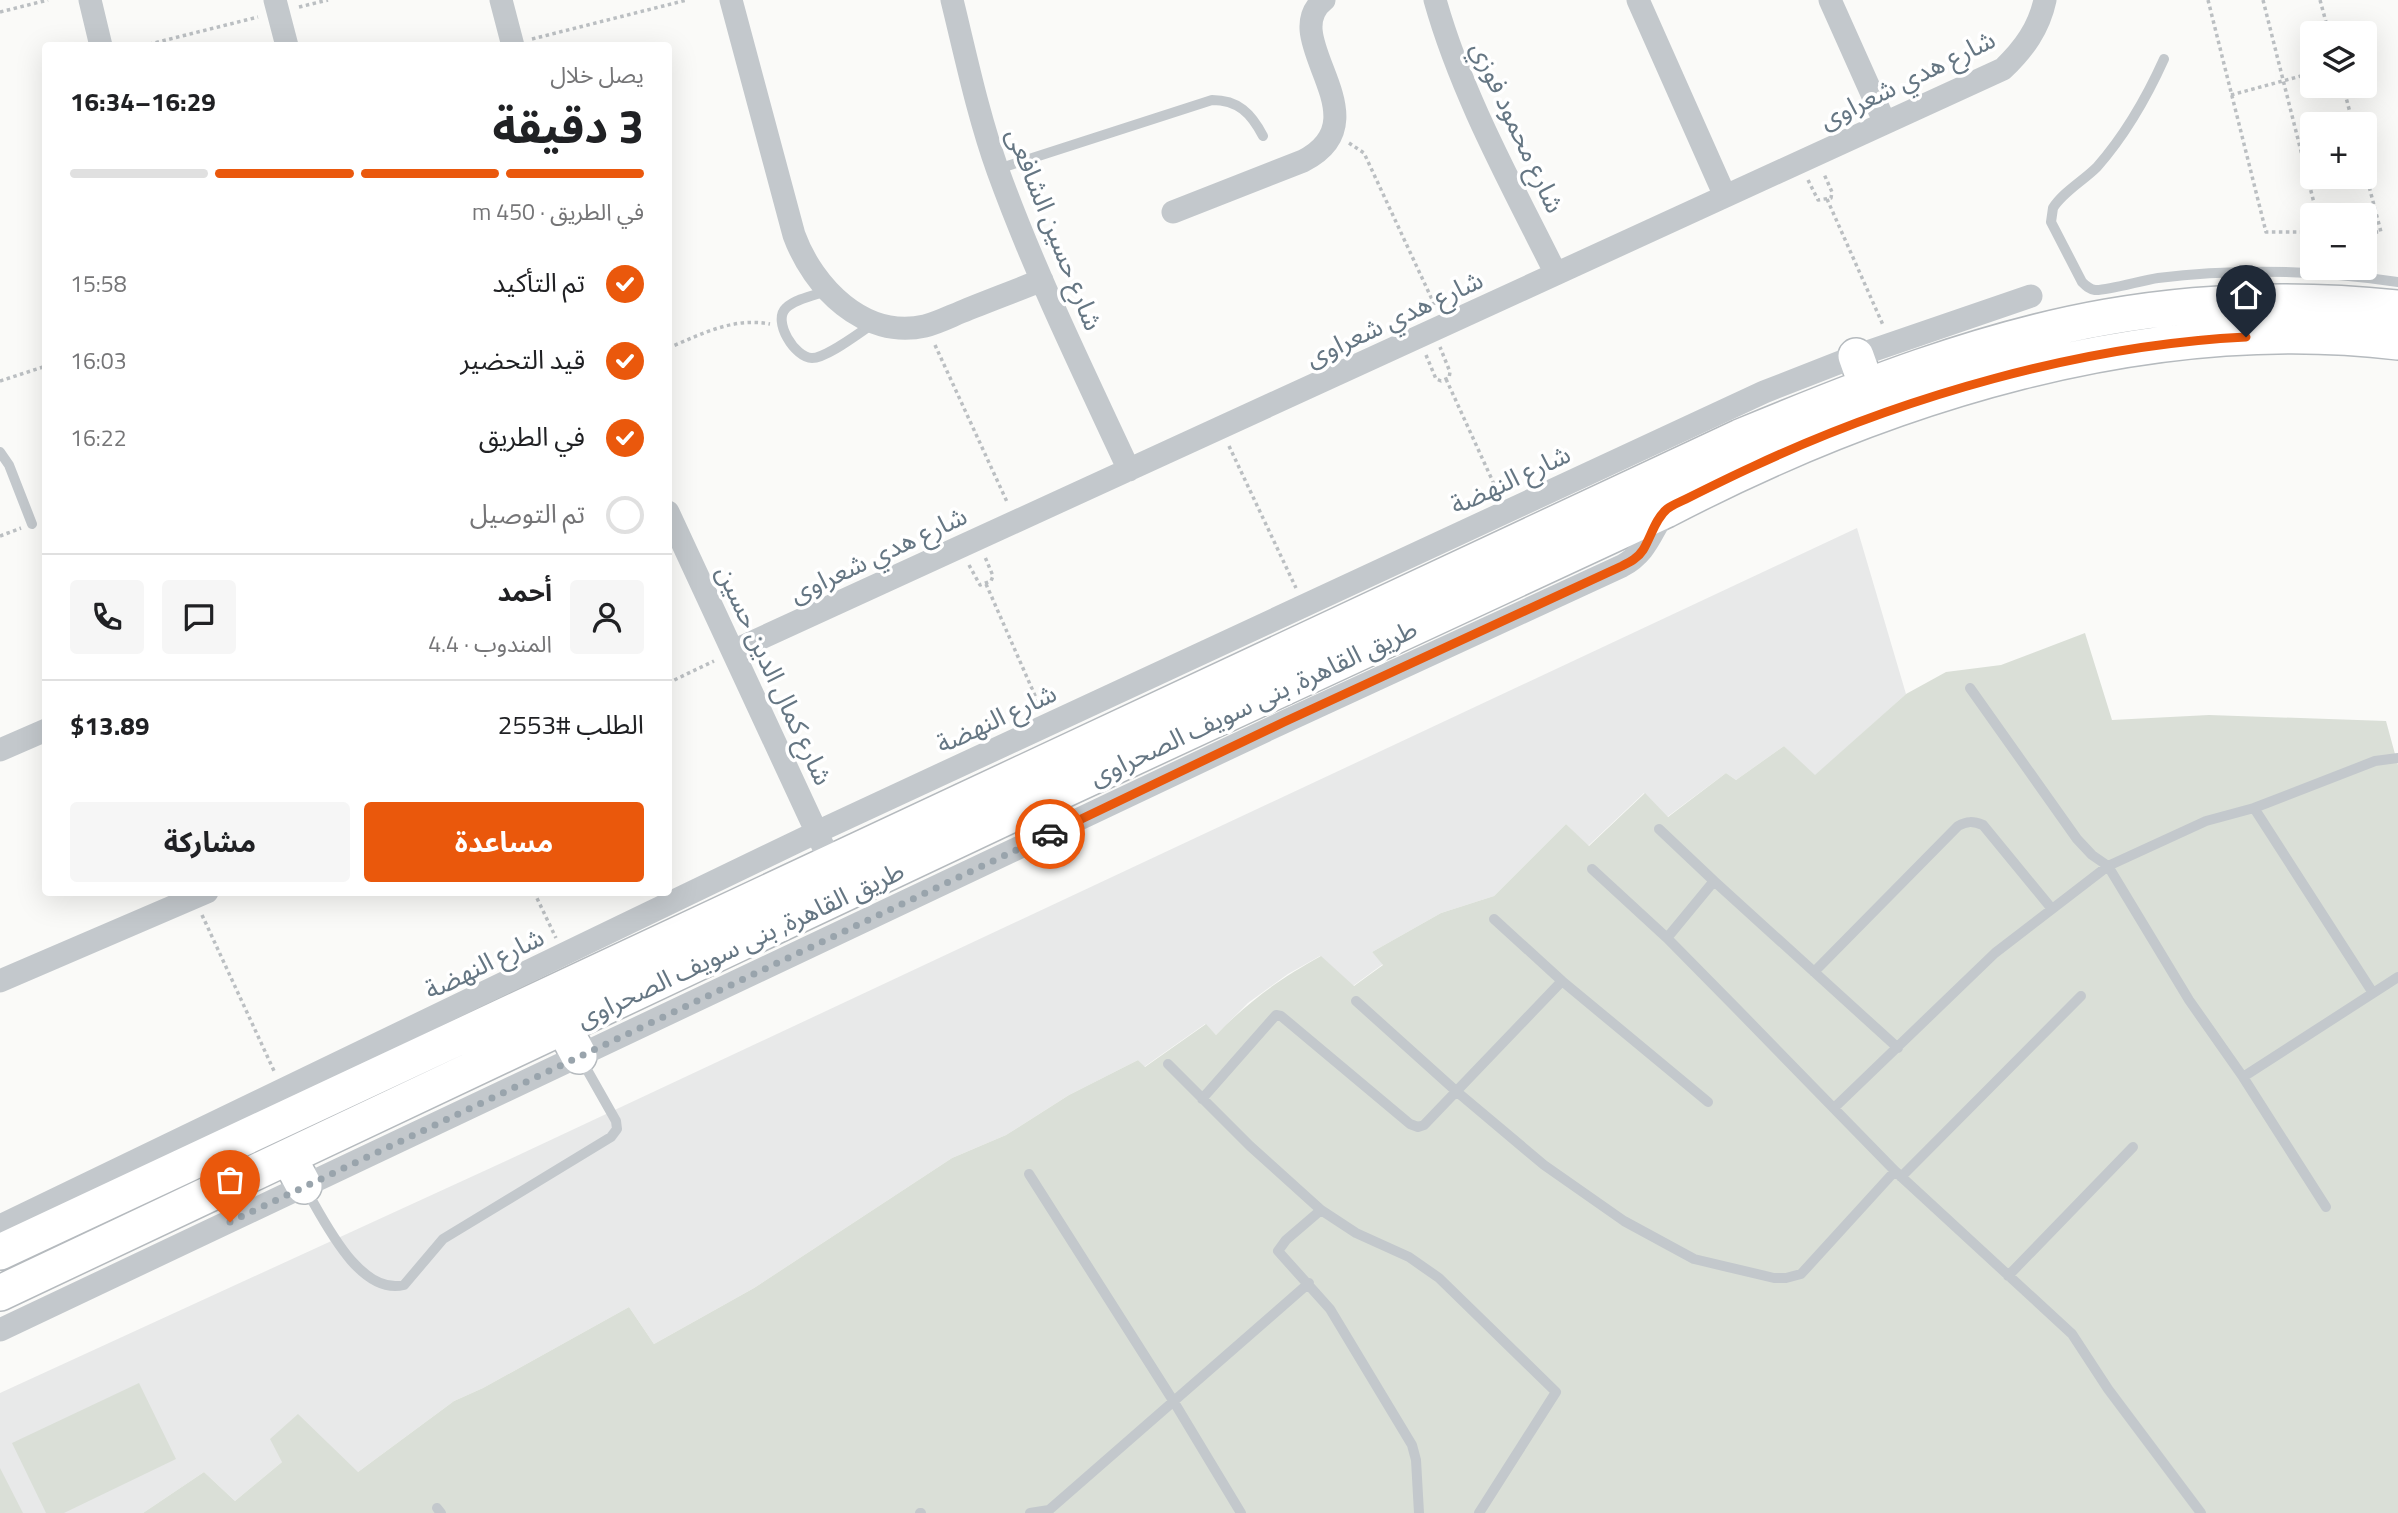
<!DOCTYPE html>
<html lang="ar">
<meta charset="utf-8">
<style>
:root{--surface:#fff;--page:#f6f6f6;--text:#202124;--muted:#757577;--line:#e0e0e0;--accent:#ea580c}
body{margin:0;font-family:"Titillium Web","Noto Sans Arabic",sans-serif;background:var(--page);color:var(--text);direction:rtl;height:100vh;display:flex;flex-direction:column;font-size:26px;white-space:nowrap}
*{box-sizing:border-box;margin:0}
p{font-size:23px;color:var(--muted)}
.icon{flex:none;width:38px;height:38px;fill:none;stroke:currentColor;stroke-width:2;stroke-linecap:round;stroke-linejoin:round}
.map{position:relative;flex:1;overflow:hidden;direction:ltr}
.panel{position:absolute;left:42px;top:42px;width:630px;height:854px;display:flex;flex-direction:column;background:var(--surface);border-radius:7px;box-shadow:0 7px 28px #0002;direction:rtl}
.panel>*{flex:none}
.fabs{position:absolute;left:2300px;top:21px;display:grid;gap:14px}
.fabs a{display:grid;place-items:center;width:77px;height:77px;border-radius:7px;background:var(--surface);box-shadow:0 7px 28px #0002;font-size:35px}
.pin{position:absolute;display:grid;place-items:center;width:60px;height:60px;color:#fff;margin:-72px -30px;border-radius:50% 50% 50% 0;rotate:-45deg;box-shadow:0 0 7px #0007}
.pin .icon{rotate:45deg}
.courier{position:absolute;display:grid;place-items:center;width:70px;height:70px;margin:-35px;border:5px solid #ea580c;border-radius:50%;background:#fff;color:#222;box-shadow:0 2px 9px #0007}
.head em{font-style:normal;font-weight:700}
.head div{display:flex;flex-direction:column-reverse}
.head{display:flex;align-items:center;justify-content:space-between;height:119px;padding:0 28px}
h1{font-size:46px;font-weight:700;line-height:52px}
.bar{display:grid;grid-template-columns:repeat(4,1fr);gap:10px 7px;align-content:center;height:84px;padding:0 28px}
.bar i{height:9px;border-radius:5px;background:var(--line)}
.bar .current{background:var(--accent)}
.bar p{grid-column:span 4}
.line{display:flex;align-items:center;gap:18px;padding:0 28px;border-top:2px solid var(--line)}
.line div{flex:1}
.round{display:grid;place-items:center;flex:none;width:74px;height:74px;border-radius:7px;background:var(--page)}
ol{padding:0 28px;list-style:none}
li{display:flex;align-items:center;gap:21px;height:77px}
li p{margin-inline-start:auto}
li .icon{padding:7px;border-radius:50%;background:var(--accent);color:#fff;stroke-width:4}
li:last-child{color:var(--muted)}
li i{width:38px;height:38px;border:4px solid var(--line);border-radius:50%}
.action{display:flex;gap:14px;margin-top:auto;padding:14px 28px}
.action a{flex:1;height:80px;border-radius:7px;background:var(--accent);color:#fff;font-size:28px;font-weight:700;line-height:80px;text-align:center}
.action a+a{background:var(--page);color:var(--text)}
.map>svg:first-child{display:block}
.built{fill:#e8e9e9}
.green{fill:#dadfd7}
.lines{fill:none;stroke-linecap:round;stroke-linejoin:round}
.primary-casing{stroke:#b5babe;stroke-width:38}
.path{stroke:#bbbfc2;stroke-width:3.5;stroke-dasharray:3.5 3.5;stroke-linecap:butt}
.lane{stroke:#c3c8cc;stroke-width:10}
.street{stroke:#c3c8cc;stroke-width:23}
.primary{stroke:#fff;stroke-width:35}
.done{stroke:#99a4ac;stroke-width:7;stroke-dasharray:0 12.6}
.route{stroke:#ea580c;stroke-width:9}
.labels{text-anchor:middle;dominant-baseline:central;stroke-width:7;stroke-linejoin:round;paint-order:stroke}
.street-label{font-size:26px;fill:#657683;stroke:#fff}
</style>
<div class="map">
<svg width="2398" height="1513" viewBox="0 0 2398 1513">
<rect width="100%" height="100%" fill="#fafaf8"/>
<path class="built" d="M1857,528L1906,694L1815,776L1784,746L1736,780L1726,773L1667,817L1644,793L1588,846L1566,824L1494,896L1441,913L1372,952L1383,964L1353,986L1320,956L1288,974L1248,1003L1216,1035L1205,1024L1144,1067L1138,1060L1069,1095L1006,1135L952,1158L754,1288L654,1344L629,1307L483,1388L454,1401L358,1472L282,1462L235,1501L204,1472L143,1513H0V1393L508,1160Z"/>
<path class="green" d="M2085,633L2112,720L2209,715L2386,721L2398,765V1513H143L204,1472L235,1501L282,1462L270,1439L298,1414L358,1472L454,1401L483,1388L629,1307L654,1344L754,1288L952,1158L1006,1135L1069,1095L1138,1060L1145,1067L1206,1024L1216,1035C1250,1000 1278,980 1321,956L1354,986L1383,965L1372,952L1441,913L1494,896L1566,824L1589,846L1645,793L1668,817L1726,773L1736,780L1784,746L1815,775L1906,694L1946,672L2001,665Z
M139,1383L176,1459L64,1513H46L12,1443Z
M0,1468L23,1513H0Z"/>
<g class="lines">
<defs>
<path id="primary" d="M1856,356L1867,387
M1040,801L1054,832
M564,1028L579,1056
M289,1158L304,1186
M0,1252L1740,437C1858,388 1981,339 2107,317C2204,300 2301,298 2398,308
M0,1293L1040,801L1666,510C1886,395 2147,312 2398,342"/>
</defs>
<use href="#primary" class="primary-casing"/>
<path class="path" d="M2208,0L2266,232H2312
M2263,0L2317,215
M2320,0L2329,33
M299,7L328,0
M0,12L48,0
M532,39L687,0
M142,46L258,17
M2343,86L2353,124
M2231,95L2312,73
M1349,143L1364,153L1436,308
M2364,167L2381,232H2364
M1808,180L1818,200L1831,198L1832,192L1824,174
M1827,199L1883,325
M935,345L1008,504
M668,348C702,334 733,317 770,324
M1426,355L1436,379L1441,381L1449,378L1450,372L1440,347
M1446,379L1499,495
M0,381L46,366
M1229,446L1296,588
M0,536L21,528
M969,565L980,585L991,581L993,576L985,557
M986,584L1040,707
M668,683L714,661
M534,892L556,938
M202,915L275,1073"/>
<path class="lane" d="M2164,59C2146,99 2126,134 2097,167C2083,181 2063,192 2053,208L2051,222L2082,282C2086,286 2089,289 2095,290C2107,291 2143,280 2158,278C2239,268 2317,270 2398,282
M998,169L1212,100C1238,100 1251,113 1263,136
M827,291C815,295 795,299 786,308C772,321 795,358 812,358C827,358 860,332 874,323
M0,452L9,465L32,524
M1970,688L2077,839L2092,855L2108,866L2189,1000L2243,1077L2326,1207
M2254,808L2373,993
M1659,829L1714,881L1667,938
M1592,869L1667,938L1737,1009L1895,1171L2072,1334L2108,1389L2201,1513
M1714,881L1898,1048
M1814,972L1958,826C1967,821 1973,821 1983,825L2052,909
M1562,981L1708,1102
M1356,1001L1456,1091L1544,1165L1624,1221L1694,1259L1774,1278H1786L1801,1274L1895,1171
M1168,1064L1250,1146L1321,1210L1356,1233L1409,1257L1439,1278L1556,1392L1479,1513
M2243,1077L2398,977
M1202,1099L1276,1015L1281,1016L1410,1124L1418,1127L1424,1125L1562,981L1494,919
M1834,1108L1995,953L2108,866L2206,821L2254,808L2375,761L2398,758
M1029,1174L1174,1402L1241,1513
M1901,1177L2081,996
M305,1188C324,1220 359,1296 404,1285L443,1239L611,1137L617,1129L616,1121L582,1061
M1321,1210L1286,1240L1278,1251L1330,1309L1412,1445L1416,1460L1419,1513
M2008,1276L2133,1147
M437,1508L441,1513
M920,1513H921
M1030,1513L1049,1510L1309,1283"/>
<path class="street" d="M90,0L101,46
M275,0L287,46
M501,0L513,46
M731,0L794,235C813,287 864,340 925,326C937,323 949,317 961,312C988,301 1015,291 1042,280
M952,0C966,57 978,115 998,171C1035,273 1083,371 1129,470
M1435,0C1462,96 1512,185 1556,274
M1638,0L1725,196
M1830,0L1885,123
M1173,212L1303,161C1386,119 1275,38 1324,0
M668,512L823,846
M733,651L2003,69C2024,49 2039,28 2045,0
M0,750L46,730
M0,981L207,892
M0,1226L817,832L1764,392L1856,356L2031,296
M0,1330L1284,722L1622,566C1646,553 1650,535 1664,513"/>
<use href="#primary" class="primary"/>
</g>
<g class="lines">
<path class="done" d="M230,1222L1050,834"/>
<path class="route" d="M1050,834L1284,722L1622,566C1630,562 1638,558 1643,550C1651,537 1655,519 1667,509C1672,505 1680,502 1686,499C1708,488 1730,477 1752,467C1901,397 2082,345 2246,337"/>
</g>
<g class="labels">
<g class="street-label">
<text transform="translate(1907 79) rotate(-26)">شارع هدي شعراوى</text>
<text transform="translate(1518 127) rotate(65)">شارع محمود فوزي</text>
<text transform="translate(1055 229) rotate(68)">شارع حسين الشافعى</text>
<text transform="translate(1394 318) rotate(-25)">شارع هدي شعراوى</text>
<text transform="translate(1510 479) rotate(-25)">شارع النهضة</text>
<text transform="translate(878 554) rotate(-25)">شارع هدي شعراوى</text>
<text transform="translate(775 675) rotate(65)">شارع كمال الدين حسين</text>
<text transform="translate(1253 702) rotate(-25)">طريق القاهرة, بنى سويف الصحراوى</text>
<text transform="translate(996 718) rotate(-25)">شارع النهضة</text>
<text transform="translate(740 944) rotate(-25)">طريق القاهرة, بنى سويف الصحراوى</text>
<text transform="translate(484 963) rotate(-26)">شارع النهضة</text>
</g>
</g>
</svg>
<div class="fabs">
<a><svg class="icon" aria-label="layers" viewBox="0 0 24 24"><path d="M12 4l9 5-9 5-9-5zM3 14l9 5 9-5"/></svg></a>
<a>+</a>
<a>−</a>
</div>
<div class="pin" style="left:230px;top:1222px;background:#ea580c"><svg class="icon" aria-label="bag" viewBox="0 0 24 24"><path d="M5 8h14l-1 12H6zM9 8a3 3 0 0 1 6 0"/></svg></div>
<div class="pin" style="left:2246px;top:337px;background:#1f2937"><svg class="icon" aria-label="home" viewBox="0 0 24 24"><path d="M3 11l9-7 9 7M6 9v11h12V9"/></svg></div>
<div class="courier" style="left:1050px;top:834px"><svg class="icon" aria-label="car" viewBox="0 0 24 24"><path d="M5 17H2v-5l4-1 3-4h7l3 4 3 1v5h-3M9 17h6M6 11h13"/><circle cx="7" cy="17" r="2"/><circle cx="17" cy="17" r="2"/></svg></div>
<section class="panel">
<div class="head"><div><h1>3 دقيقة</h1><p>يصل خلال</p></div><em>16:29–16:34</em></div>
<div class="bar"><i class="current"></i><i class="current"></i><i class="current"></i><i></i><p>في الطريق · 450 m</p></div>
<ol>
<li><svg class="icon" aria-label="check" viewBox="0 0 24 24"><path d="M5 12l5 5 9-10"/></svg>تم التأكيد<p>15:58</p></li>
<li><svg class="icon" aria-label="check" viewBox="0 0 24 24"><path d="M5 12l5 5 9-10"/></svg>قيد التحضير<p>16:03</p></li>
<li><svg class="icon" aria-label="check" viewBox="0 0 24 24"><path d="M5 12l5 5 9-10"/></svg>في الطريق<p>16:22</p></li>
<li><i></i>تم التوصيل</li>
</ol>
<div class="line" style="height:126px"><a class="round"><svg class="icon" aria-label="person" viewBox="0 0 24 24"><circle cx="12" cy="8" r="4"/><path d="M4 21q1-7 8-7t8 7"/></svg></a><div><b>أحمد</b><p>المندوب · 4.4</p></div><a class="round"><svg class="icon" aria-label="chat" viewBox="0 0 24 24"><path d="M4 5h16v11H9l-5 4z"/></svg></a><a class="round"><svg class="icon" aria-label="phone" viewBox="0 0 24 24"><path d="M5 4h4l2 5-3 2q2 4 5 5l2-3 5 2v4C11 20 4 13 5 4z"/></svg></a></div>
<div class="line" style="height:91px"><div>الطلب #2553</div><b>$13.89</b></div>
<div class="action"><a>مساعدة</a><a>مشاركة</a></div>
</section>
</div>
